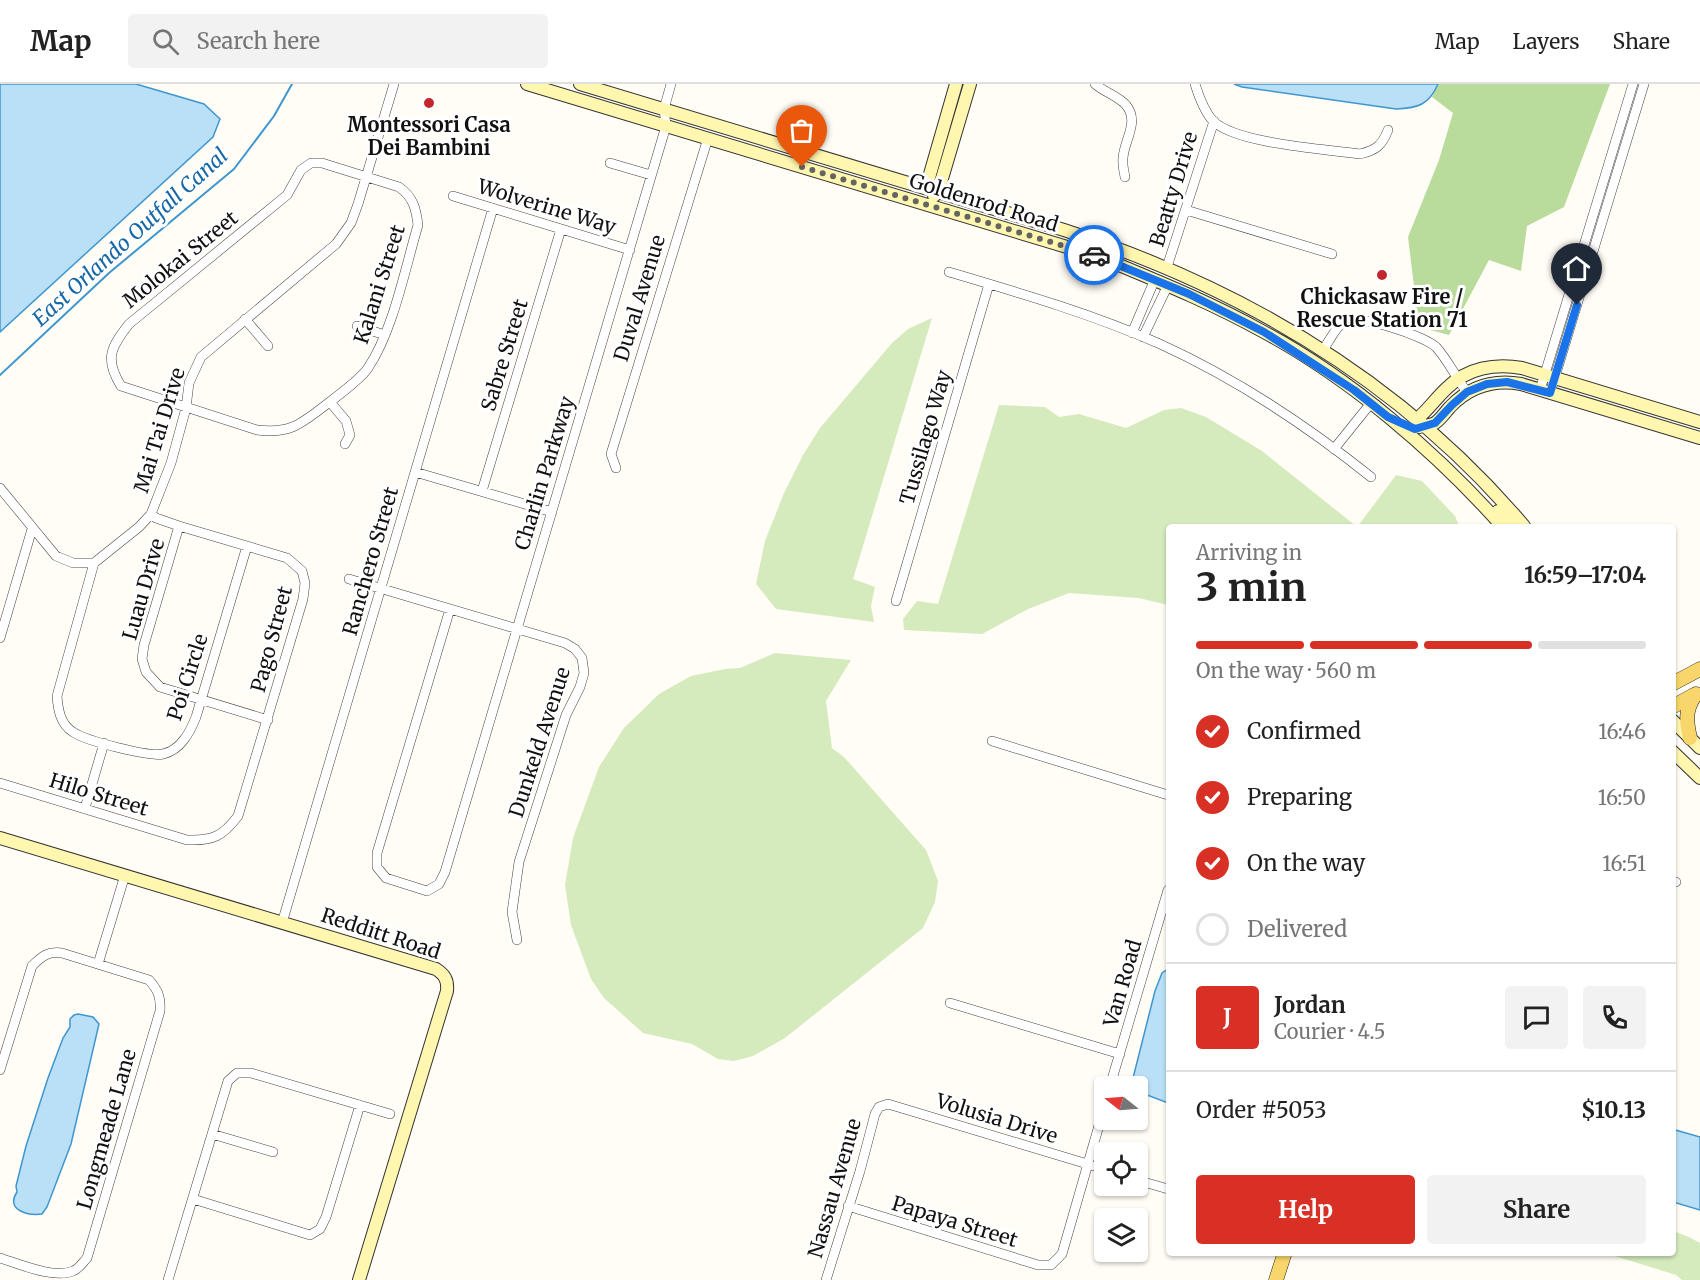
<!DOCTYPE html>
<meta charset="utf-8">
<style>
:root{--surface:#fff;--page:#f2f2f2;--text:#222;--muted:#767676;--line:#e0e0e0;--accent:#d93025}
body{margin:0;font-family:Merriweather,serif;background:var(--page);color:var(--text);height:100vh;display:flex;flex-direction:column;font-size:22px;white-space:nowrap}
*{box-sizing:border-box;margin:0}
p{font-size:20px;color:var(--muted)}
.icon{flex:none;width:33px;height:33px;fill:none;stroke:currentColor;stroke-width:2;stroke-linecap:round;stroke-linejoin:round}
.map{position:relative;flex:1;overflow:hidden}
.details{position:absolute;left:1166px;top:440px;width:510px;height:732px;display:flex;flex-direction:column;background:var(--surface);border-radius:6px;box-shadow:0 2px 4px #0004}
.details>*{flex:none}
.needle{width:39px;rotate:287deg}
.tools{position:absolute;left:1094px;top:992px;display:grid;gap:12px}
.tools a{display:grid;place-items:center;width:54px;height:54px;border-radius:6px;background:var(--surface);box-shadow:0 2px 4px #0004;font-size:30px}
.pin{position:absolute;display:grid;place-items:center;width:51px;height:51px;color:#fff;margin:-62px -26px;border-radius:50% 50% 50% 0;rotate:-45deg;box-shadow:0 0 6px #0007}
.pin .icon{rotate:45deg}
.courier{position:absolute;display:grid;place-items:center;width:60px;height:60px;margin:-30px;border:4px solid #1a73e8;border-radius:50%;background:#fff;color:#222;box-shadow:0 2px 8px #0007}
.overview em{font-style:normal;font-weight:700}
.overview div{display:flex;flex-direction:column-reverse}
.overview{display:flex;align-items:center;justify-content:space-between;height:102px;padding:0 30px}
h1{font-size:39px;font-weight:700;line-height:45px}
.bar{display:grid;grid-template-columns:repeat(4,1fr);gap:9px 6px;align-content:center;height:72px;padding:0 30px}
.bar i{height:8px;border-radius:4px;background:var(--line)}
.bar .selected{background:var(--accent)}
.bar p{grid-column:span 4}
.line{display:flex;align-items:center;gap:15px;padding:0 30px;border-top:2px solid var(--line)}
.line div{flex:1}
.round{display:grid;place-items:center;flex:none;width:63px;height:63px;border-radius:6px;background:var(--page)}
ol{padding:0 30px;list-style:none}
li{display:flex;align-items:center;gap:18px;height:66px}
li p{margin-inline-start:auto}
li .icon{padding:6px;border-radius:50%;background:var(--accent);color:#fff;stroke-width:4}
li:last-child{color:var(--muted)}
li i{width:33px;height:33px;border:3px solid var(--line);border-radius:50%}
.cta{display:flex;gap:12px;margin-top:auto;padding:12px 30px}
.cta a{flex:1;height:69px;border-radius:6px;background:var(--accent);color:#fff;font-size:24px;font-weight:700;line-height:69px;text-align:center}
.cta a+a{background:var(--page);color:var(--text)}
header{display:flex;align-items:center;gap:36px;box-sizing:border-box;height:84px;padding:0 30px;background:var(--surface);border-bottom:2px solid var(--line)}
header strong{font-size:28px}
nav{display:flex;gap:33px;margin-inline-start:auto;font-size:21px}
.search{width:420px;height:54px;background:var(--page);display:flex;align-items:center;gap:15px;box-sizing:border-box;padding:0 21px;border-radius:6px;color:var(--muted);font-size:22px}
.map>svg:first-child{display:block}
.green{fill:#d5ebbd}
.forest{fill:#b9dc9c}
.water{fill:#b9e0f7;stroke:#3f96cf;stroke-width:1.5}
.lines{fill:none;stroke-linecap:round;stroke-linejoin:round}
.stream{stroke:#3f96cf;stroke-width:2}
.street-casing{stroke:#444;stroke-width:10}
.secondary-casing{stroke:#333;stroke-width:14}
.primary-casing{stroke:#222;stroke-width:15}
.street{stroke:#fff;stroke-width:9}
.secondary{stroke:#fff6b0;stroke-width:12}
.primary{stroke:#f9d66b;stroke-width:14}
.done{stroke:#646461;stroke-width:6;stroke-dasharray:0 10.8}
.route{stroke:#1a73e8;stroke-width:8}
.poi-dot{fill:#c4262e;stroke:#fff;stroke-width:2}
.labels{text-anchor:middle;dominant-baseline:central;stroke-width:6;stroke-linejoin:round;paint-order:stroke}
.poi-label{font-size:20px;font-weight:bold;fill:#111;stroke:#fff}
.street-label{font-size:20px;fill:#111;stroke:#fff}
.water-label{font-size:21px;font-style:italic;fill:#1768a6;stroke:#fff}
</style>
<header>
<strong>Map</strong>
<div class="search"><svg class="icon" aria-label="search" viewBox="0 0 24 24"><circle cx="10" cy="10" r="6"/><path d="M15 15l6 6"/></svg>Search here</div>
<nav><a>Map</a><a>Layers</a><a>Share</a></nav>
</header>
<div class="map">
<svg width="1700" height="1196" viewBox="0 0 1700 1196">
<rect width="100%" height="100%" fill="#fffdf5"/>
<path class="green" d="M932,234L853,495L875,503L871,522L874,538L776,525L756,500L765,457L784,409L803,371L820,344L892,259L908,245Z
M999,321L1045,323L1059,333L1079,330L1126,344L1164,326L1181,324L1206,333L1262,367L1356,442H1168V521L1138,514L1069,509L1028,525L982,550L904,546L903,535L917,517L938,520Z
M1396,391L1422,397L1455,432L1459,442H1358Z
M775,569L851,576L826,617L832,664L844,673L926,766L938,797L935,818L923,844L785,954L753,972L734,977L718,975L692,960L643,949L604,914L591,895L571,841L565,801L573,754L599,683L624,644L659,610L691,592L725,585L740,584Z
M1673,1147L1689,1153L1700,1159V1196H1682L1676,1191L1605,1169L1672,1168Z"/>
<path class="forest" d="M1438,0H1610L1564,123L1527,142L1521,187L1489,176L1449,251L1419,243L1408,153L1439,76L1453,29L1432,13Z"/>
<path class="water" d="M0,0H136L204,20L220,35L213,53L0,248Z
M1234,0H1438C1429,21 1418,24 1396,25L1242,3Z
M1168,885V1019L1139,1008L1137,1002H1131L1155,907L1162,889Z
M78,930L93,933L99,940L71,1060L47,1123L42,1130C28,1132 5,1126 17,1108L16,1102L26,1062L48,994L63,954L70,943V935L74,931Z
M1672,1045L1700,1053V1126L1673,1118Z"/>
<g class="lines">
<path class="stream" d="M0,291L109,189L234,85L274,32L292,0"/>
<defs>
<path id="street" d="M1095,0C1104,8 1118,12 1126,21C1140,38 1124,56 1123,74C1122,80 1124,87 1125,93
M1195,0C1199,13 1204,27 1213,37C1237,60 1326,65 1360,70C1377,66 1382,61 1388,46
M311,79H322L399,103C413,113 416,124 418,141C405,185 393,247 368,284C361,295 335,314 323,323C300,341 288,350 257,346L121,302C104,275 111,263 129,240L287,111L301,86Z
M610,79L651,91
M453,112L630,166
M1186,126L1332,170
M1167,183L1214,37
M949,188C1020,209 1092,230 1160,260C1235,294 1306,341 1371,393
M245,235L268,262
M357,242L385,251
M1132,249L1155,195
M1143,253L1168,201
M1323,266C1329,258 1335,243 1345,237C1358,230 1425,252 1436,263C1448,276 1456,294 1467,308
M1540,306L1633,0
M1550,309L1644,0
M330,318L346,337L350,351L345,360
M1334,365L1371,319
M616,384L611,370L708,54
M415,388L552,428
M0,404L56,472L73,479H94L139,443L151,430L171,379L186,324L189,299L201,273L336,160L351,139L358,120L394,0
M482,407L561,145
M179,442L144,561L142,575L146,588L160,603L268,636
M94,479L57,612C58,625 60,640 73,648C86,657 149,673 163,670C181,666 190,648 196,633L247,462
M349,495L565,559L575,565L582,574L584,589L580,603L566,631L519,778L512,828L517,856
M896,517L989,200
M450,525L377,769V783L386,794L427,807L439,800L445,788L666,42L664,25L671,0
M0,554L32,445
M992,657L1168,711
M0,699L187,756C213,757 223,752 238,732L303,515L305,499L302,487L287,474L179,442L156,434L151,430
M85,724L104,659
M1672,797L1676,798
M282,839L493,124
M98,880L125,791
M950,919L1120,970
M0,986L32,882C42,872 48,867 62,869L149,896C158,906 161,913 160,927L87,1174C83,1178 79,1185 73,1187C54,1195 19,1180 0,1174
M1110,1002L1168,806
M212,1050L273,1068
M1137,1096L1168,1105
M193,1115L310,1151L320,1145L326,1133L360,1021
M848,1122L1038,1181H1051L1062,1170L1104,1024
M168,1196L228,997L237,989H251L390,1030
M826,1196L860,1087L875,1030L879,1023L888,1020L1104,1085"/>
<path id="secondary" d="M527,0L1100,173C1155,196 1210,218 1262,247C1350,294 1436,368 1502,442
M580,0L1064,146C1243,204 1402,298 1524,442
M926,104L956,0
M934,112L938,108L970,0
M1417,335C1428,326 1436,314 1447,304C1467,284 1495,279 1522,284L1700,338
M1419,343C1424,342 1429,341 1433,340C1440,337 1445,328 1450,323C1470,302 1493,295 1521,300L1700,354
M1498,427L1512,442
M1672,636L1700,664
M1672,667L1700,694
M0,754L436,885C445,891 448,896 447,907L359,1196"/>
<path id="primary" d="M1672,600L1700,585
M1672,623L1694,611
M1690,654C1686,636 1685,625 1696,610
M1276,1196L1285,1168"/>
</defs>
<use href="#street" class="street-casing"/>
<use href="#secondary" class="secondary-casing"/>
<use href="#primary" class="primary-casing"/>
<use href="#street" class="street"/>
<use href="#secondary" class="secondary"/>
<use href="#primary" class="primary"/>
</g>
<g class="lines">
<path class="done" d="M802,83L1094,171"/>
<path class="route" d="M1094,171L1189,210L1264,248L1354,306L1388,333L1415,345L1435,339L1452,321L1467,308L1487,300L1507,298L1550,309L1577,221"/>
</g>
<g class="poi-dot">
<circle cx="429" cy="19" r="6"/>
<circle cx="1382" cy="191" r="6"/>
</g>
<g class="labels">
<g class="poi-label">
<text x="429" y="40">Montessori Casa<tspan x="429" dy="23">Dei Bambini</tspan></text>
<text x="1382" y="212">Chickasaw Fire /<tspan x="1382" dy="23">Rescue Station 71</tspan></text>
</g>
<g class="street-label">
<text transform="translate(1173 105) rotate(-73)">Beatty Drive</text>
<text transform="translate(984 118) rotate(17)">Goldenrod Road</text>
<text transform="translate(547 122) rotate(17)">Wolverine Way</text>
<text transform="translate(180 175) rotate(-39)">Molokai Street</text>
<text transform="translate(379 200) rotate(-72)">Kalani Street</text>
<text transform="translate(639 214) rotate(-73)">Duval Avenue</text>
<text transform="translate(504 271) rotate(-73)">Sabre Street</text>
<text transform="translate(159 346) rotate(-73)">Mai Tai Drive</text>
<text transform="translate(925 353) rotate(-74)">Tussilago Way</text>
<text transform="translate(544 389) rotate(-73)">Charlin Parkway</text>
<text transform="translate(370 477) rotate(-74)">Ranchero Street</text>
<text transform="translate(143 505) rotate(-74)">Luau Drive</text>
<text transform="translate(271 555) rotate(-75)">Pago Street</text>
<text transform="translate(187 593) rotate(-72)">Poi Circle</text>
<text transform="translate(539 658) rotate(-72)">Dunkeld Avenue</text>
<text transform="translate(99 710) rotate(17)">Hilo Street</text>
<text transform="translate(381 849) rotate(18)">Redditt Road</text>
<text transform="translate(1122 899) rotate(-74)">Van Road</text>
<text transform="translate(997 1034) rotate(17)">Volusia Drive</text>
<text transform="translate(106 1045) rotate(-74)">Longmeade Lane</text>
<text transform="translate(834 1104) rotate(-74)">Nassau Avenue</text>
<text transform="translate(955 1137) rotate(17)">Papaya Street</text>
</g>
<g class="water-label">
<text transform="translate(130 153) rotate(-42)">East Orlando Outfall Canal</text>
</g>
</g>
</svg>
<div class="tools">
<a><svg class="needle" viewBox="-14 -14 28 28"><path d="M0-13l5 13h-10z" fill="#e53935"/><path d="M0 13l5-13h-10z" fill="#767676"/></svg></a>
<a><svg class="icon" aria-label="locate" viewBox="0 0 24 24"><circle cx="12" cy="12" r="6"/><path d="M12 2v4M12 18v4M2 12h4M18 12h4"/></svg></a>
<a><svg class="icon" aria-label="layers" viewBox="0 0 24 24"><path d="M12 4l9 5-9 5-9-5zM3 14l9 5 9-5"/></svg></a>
</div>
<div class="pin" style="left:802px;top:83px;background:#ea580c"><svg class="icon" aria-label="bag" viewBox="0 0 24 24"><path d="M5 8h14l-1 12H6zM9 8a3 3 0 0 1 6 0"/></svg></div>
<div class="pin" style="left:1577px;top:221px;background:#1f2937"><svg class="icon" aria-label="home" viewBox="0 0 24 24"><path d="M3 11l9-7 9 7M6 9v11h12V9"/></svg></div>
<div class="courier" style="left:1094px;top:171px"><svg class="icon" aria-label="car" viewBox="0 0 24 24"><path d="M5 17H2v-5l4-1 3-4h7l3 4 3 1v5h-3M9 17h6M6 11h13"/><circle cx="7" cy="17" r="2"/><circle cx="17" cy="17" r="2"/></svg></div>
<section class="details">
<div class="overview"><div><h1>3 min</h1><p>Arriving in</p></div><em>16:59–17:04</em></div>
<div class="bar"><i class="selected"></i><i class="selected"></i><i class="selected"></i><i></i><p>On the way · 560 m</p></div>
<ol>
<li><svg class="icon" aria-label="check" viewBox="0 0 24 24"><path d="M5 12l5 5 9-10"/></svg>Confirmed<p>16:46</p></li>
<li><svg class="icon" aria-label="check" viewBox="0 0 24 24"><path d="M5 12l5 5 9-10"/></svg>Preparing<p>16:50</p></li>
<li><svg class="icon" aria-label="check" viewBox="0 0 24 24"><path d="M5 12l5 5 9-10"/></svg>On the way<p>16:51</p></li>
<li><i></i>Delivered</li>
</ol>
<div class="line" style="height:108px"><b class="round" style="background:var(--accent);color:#fff">J</b><div><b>Jordan</b><p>Courier · 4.5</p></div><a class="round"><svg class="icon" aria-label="chat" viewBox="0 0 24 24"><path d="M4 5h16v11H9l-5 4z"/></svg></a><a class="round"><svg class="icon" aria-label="phone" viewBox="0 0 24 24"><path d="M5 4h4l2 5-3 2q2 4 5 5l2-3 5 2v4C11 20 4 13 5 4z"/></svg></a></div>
<div class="line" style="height:78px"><div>Order #5053</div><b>$10.13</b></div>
<div class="cta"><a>Help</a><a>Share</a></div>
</section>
</div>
